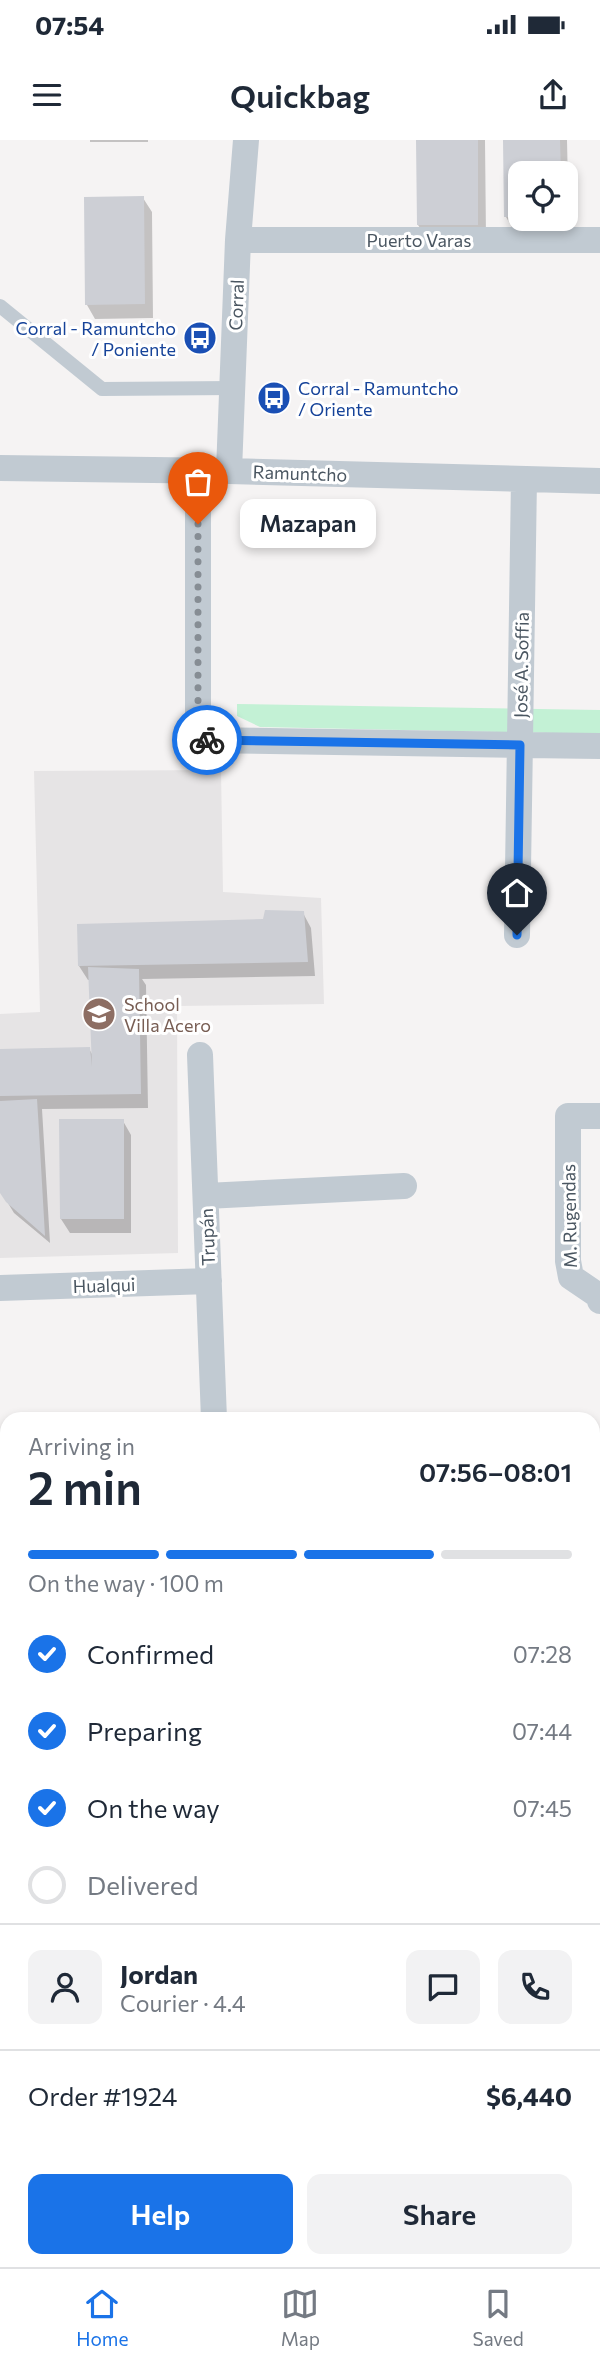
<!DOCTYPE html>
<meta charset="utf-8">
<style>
:root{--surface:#fff;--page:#f2f2f3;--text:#1f2937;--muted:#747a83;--line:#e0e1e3;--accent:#1a73e8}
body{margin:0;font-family:Commissioner,sans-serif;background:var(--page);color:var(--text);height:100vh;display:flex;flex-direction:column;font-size:26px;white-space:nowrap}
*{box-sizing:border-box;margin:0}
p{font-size:23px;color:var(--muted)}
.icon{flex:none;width:38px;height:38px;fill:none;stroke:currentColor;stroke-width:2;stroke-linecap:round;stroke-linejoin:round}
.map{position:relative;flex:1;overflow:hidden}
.side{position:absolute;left:0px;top:1272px;width:600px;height:856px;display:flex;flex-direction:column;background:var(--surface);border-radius:21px 21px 0 0;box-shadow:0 4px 10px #0003}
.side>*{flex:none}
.buttons{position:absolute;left:508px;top:21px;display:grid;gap:14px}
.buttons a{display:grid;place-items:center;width:70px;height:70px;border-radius:14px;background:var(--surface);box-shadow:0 4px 10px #0003;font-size:35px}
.pin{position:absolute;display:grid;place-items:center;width:60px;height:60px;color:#fff;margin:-72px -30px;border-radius:50% 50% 50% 0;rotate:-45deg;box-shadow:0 0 7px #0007}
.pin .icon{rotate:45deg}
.courier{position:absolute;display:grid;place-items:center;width:70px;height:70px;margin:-35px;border:5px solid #1a73e8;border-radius:50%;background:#fff;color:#222;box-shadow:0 2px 9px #0007}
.bubble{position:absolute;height:49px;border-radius:14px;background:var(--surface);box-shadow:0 4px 10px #0003;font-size:23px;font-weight:600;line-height:49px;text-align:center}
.head em{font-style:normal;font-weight:600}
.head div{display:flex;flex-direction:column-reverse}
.head{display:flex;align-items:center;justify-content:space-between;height:119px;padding:0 28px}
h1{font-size:46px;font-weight:600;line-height:52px}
.bar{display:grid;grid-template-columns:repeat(4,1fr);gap:10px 7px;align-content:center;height:84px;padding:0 28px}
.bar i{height:9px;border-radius:5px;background:var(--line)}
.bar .current{background:var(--accent)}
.bar p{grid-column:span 4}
.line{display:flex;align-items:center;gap:18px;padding:0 28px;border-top:2px solid var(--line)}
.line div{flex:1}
.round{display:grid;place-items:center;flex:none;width:74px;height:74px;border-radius:14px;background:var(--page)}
ol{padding:0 28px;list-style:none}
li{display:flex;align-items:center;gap:21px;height:77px}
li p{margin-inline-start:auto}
li .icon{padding:7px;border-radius:50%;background:var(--accent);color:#fff;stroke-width:4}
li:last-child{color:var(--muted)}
li i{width:38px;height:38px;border:4px solid var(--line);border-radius:50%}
.primary-button{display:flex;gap:14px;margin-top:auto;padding:14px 28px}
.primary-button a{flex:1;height:80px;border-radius:14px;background:var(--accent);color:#fff;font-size:28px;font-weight:600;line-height:80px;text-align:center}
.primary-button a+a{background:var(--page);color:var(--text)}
.status{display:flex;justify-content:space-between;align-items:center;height:49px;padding:0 35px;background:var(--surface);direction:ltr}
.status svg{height:19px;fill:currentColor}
header{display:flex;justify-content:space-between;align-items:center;height:91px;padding:0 28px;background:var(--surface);font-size:32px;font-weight:600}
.tabs{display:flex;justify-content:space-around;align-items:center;height:98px;border-top:2px solid var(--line);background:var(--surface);font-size:19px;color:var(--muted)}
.tabs a{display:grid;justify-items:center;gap:4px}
.tabs .current{color:var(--accent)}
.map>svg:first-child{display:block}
.education{fill:#e6e4e5}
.green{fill:#c3f1d5}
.shadow{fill:#0003;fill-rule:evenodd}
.building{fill:#cdcfd5}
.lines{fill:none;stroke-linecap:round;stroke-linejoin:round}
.lane{stroke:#c1cad2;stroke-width:14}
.street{stroke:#c1cad2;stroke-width:26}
.done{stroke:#868d94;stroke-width:7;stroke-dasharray:0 12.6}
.route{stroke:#1a73e8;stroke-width:9}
.labels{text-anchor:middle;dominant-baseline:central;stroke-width:6;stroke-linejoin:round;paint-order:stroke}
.street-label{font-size:18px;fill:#4a5661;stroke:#fff}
.transit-label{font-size:18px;fill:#164399;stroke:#fff;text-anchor:end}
.education-label{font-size:18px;fill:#785e54;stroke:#fff;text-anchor:start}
</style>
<div class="status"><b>07:54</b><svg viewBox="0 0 49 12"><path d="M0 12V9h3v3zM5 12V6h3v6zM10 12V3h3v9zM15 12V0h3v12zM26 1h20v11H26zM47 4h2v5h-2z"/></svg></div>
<header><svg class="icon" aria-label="menu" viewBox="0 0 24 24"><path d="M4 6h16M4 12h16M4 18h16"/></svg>Quickbag<svg class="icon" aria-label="share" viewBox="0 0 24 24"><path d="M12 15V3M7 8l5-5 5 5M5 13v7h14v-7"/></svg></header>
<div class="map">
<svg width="600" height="2127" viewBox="0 0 600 2127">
<rect width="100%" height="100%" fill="#f5f3f3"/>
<path class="education" d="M221,630L223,752L321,758L324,864L177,866L178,1113L0,1118V874L40,872L34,631Z"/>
<path class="green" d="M237,564L600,570V594L260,587L237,576Z
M413,2121H438L443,2127H385Z"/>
<path class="shadow" d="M90,0H148V2H90Z
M418,0H485L486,98L427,99L418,85Z
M504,0H567L569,91H514L506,77ZM520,33H565V79H520Z
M143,58L152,72L153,178L95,179L87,165Z
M303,773L311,788L315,836L142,839L146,845L148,968L42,969L50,1103L14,1073L0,1050V910L89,909L94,917L90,840H88L79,826Z
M123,981L131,995V1093H70L61,1079Z"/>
<path class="building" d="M416,0H478V85H417Z
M503,0H560L561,33H520V77H504Z
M144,56L145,164L85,165L84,57Z
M265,770L304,771L308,822L78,826L77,784L263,779Z
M88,827L139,829L141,954L0,956V909L90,907L92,927Z
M37,959L39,991L45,1096L6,1062L0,1053V961Z
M59,979H124V1079H60Z"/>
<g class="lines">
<path class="lane" d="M0,166L102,249L233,248"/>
<path class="street" d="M238,100H600
M0,328L229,331L600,341
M198,331V600L600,606
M229,331L238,100L246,0
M517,795L524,339
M200,915L214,1279
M600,976H568V1121L571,1137L599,1156L600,1161
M206,1056L404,1046
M0,1148L209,1141
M593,1509L600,1508
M0,1617L7,1615
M224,2121L225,2127
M335,2127L364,2121
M463,2127L466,2121"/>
</g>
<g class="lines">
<path class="done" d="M198,384V600H207"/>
<path class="route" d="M207,600L520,605L517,795"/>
</g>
<defs>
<symbol id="bus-disc" viewBox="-11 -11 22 22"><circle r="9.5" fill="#1a4fb4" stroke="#fff"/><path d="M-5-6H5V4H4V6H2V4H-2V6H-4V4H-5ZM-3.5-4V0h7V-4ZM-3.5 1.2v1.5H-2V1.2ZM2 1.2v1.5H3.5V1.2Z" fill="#fff"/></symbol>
<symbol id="school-disc" viewBox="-11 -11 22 22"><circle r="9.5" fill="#8d6e63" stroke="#fff"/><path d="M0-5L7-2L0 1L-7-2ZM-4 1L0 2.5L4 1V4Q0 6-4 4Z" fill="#fff"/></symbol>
</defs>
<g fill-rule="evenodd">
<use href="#bus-disc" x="181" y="179" width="38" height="38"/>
<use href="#bus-disc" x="255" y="239" width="38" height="38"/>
<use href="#school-disc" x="80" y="855" width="38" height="38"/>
</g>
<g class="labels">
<g class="street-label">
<text x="419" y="100">Puerto Varas</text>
<text transform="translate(236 165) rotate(-88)">Corral</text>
<text transform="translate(300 333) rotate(2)">Ramuntcho</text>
<text transform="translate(521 525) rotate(-89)">José A. Soffia</text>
<text transform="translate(569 1076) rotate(-91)">M. Rugendas</text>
<text transform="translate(207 1097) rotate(-92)">Trupán</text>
<text transform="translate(104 1145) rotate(-2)">Hualqui</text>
</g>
<g class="transit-label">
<text x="176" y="188">Corral - Ramuntcho<tspan x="176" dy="21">/ Poniente</tspan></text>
<text x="298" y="248" text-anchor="start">Corral - Ramuntcho<tspan x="298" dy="21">/ Oriente</tspan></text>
</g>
<g class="education-label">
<text x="124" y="864">School<tspan x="124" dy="21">Villa Acero</tspan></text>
</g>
</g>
</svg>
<div class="buttons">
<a><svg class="icon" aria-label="locate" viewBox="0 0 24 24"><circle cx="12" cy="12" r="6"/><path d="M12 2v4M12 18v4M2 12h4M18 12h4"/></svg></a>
</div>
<div class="pin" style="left:198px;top:384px;background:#ea580c"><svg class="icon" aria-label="bag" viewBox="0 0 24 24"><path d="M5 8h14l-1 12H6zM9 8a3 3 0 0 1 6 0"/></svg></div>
<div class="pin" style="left:517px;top:795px;background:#1f2937"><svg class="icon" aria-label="home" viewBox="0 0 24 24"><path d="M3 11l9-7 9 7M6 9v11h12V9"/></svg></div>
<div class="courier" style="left:207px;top:600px"><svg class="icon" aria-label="bike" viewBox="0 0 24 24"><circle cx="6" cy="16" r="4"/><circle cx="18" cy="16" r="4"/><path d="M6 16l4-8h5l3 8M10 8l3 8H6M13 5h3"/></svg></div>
<div class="bubble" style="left:240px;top:359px;width:136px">Mazapan</div>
<section class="side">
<div class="head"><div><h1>2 min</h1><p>Arriving in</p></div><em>07:56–08:01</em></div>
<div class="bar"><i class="current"></i><i class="current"></i><i class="current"></i><i></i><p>On the way · 100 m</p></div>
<ol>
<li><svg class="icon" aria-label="check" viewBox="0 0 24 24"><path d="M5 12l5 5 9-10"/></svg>Confirmed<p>07:28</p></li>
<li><svg class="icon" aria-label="check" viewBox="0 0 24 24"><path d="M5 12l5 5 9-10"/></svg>Preparing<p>07:44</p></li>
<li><svg class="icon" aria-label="check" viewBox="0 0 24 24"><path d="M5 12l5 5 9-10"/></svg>On the way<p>07:45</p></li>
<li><i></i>Delivered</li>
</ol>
<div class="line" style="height:126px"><a class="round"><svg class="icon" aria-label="person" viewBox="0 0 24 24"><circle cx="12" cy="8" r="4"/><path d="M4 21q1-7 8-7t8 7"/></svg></a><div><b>Jordan</b><p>Courier · 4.4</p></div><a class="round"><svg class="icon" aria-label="chat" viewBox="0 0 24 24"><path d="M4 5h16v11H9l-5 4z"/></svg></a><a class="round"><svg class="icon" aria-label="phone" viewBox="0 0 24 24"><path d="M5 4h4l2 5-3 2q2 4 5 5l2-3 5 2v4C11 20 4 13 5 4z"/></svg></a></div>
<div class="line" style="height:91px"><div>Order #1924</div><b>$6,440</b></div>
<div class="primary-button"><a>Help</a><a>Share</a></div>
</section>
</div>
<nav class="tabs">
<a class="current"><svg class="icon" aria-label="home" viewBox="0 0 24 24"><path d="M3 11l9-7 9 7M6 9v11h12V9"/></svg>Home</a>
<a><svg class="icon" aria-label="map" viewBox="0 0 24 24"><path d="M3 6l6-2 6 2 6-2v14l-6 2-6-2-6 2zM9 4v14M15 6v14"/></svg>Map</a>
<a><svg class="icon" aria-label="saved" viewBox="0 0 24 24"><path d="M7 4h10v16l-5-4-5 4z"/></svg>Saved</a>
</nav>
